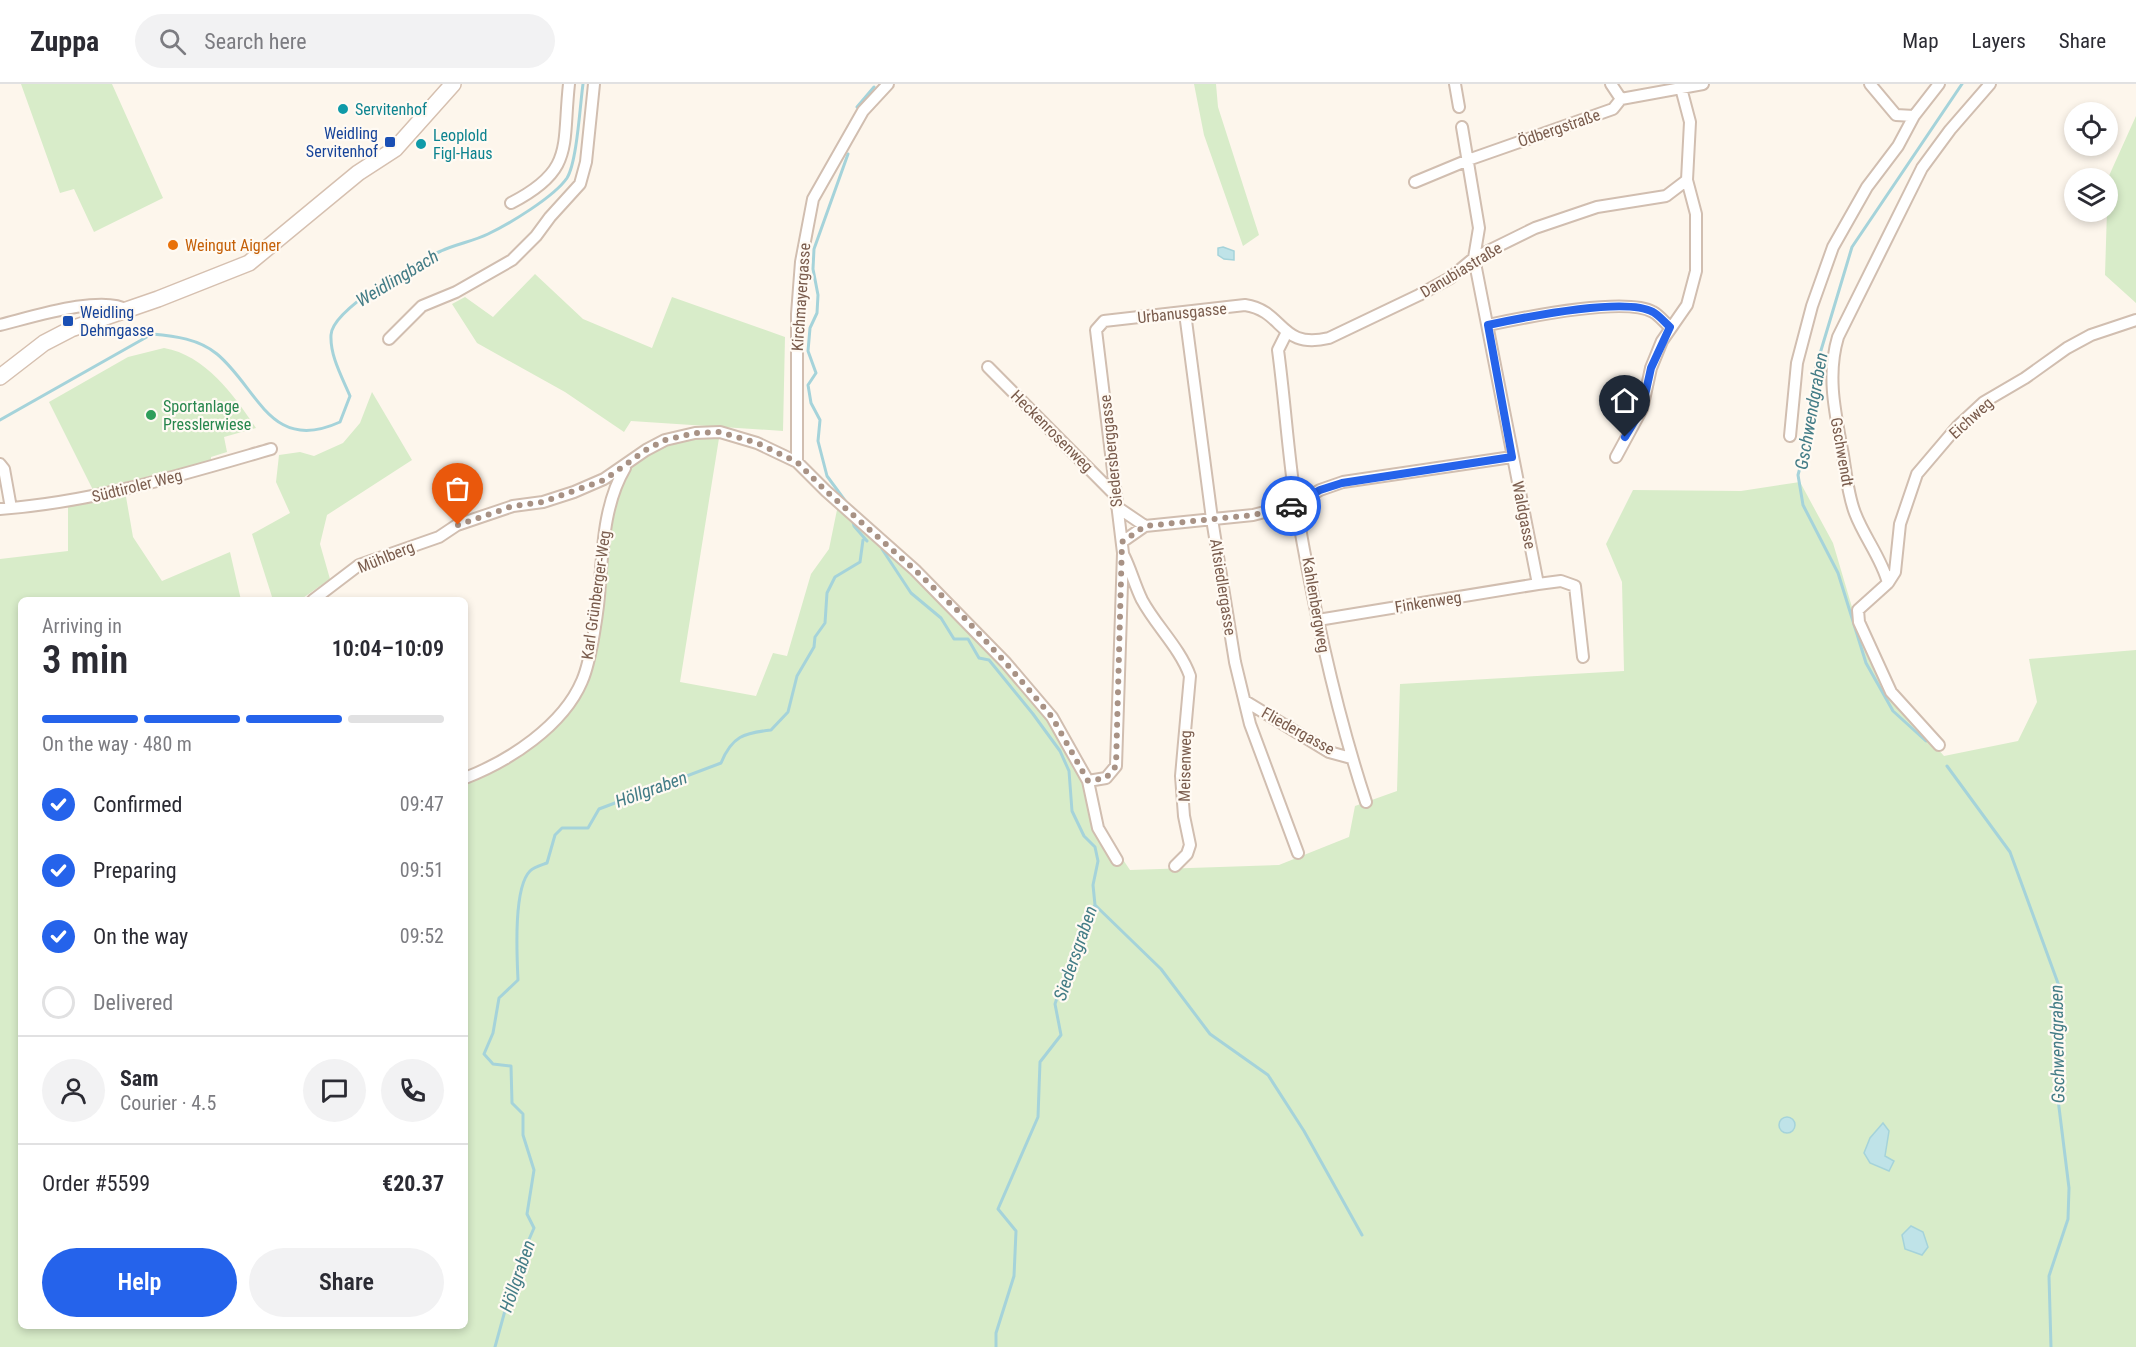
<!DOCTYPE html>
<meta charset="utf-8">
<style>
:root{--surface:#fff;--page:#f2f2f3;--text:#2b2b33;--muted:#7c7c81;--line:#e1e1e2;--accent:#2563eb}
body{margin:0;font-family:"Roboto Condensed",sans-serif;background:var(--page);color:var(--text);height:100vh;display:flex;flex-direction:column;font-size:22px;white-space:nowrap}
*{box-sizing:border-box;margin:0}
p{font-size:20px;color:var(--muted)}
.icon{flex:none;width:33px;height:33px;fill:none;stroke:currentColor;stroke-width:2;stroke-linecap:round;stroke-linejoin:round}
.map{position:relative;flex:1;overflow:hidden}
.details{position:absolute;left:18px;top:513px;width:450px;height:732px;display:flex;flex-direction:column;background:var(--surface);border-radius:9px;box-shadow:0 3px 9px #0003}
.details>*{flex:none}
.tools{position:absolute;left:2064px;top:18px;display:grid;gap:12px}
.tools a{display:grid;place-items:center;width:54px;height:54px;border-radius:50%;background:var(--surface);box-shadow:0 3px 9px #0003;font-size:30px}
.pin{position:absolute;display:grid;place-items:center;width:51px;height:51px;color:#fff;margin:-62px -26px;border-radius:50% 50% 50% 0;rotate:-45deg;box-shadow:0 0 6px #0007}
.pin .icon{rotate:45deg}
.courier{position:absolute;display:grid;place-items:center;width:60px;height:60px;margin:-30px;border:4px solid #2563eb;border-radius:50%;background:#fff;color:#222;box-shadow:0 2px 8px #0007}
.overview em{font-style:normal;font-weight:600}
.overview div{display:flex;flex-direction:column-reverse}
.overview{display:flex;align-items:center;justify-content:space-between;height:102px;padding:0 24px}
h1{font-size:39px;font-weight:600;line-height:45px}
.bar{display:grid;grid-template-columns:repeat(4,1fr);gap:9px 6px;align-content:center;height:72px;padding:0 24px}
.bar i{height:8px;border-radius:4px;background:var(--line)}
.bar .current{background:var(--accent)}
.bar p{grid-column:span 4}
.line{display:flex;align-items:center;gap:15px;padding:0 24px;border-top:2px solid var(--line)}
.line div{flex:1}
.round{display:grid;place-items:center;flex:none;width:63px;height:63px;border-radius:32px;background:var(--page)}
ol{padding:0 24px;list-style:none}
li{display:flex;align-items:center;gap:18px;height:66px}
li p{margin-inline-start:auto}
li .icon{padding:6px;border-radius:50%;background:var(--accent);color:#fff;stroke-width:4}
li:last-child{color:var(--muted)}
li i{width:33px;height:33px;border:3px solid var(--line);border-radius:50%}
.primary-button{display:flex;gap:12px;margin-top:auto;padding:12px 24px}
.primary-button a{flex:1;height:69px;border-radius:36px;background:var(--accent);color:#fff;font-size:24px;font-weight:600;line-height:69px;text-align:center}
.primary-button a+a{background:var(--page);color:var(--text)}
header{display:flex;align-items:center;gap:36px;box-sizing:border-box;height:84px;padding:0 30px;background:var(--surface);border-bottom:2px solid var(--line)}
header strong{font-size:28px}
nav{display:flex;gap:33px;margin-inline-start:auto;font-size:21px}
.search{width:420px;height:54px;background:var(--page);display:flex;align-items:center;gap:15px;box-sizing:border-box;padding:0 21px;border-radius:33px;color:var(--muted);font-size:22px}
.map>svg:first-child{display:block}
.green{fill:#d8ecc9}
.water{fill:#bfe3e8;stroke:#a5d3da;stroke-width:1.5}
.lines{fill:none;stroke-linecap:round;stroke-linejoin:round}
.stream{stroke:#a5d3da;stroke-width:3}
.minor-casing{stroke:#d1beb0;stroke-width:14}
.secondary-casing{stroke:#d6c0b0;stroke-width:18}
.minor{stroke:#fff;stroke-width:10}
.secondary{stroke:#fff;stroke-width:15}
.done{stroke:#a89285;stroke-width:6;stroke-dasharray:0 10.8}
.route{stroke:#2563eb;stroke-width:8}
.culture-dot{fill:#0f9aa8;stroke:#fffaf3;stroke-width:2}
.transit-dot{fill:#1a4fb4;stroke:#fffaf3;stroke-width:2}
.food-dot{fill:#e8710a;stroke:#fffaf3;stroke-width:2}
.leisure-dot{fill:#2e9e5b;stroke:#fffaf3;stroke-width:2}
.labels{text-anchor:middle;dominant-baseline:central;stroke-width:4.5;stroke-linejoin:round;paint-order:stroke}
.culture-label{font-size:16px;fill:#0d838f;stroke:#fffaf3;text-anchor:start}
.street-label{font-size:16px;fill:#7a5c4d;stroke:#fffaf3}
.transit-label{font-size:16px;fill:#164399;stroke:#fffaf3;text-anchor:end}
.food-label{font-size:16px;fill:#c56008;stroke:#fffaf3;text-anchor:start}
.leisure-label{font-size:16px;fill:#27864d;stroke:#fffaf3;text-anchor:start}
.water-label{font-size:18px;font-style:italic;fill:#437c86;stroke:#fffaf3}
</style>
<header>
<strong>Zuppa</strong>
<div class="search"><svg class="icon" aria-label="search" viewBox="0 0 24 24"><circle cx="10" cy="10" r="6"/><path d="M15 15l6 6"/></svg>Search here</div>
<nav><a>Map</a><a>Layers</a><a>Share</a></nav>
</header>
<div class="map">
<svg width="2136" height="1263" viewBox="0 0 2136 1263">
<rect width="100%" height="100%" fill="#fdf6ec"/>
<path class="green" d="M21,0H112L163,114L94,148L74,105L60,109Z
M1194,0H1216L1218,23L1259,151L1243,162L1204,51Z
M2136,32V219L2105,191L2108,94Z
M535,190L583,235L652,264L672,213L785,253L783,347L631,337L624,348L565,308L477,259L452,220L465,213L493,233Z
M164,264C205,271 234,311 256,344L224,353L227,368L211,373V377L93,406L49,318L128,273Z
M372,308L412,376L327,431L320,460L330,495L300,516H273L252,450L290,429L276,398L279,371L300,368L314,372L343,359L360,339Z
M720,348L680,598L756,612L773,569L787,572L811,490L829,465L838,421L938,509L1050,633L1084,697L1101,743L1130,786L1279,781L1349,753L1355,722L1397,707L1400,600L1624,587L1622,498L1606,460L1633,406L1741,407L1800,398L1833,459L1854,530L1907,630L1944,672L2018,657L2037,618L2029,575L2136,566V1263H0V475L68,467V419L125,407L133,453L162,497L230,468L241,516H21V1242H465V693L494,681L551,638L583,595L617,398L646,366Z"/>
<path class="water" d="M1223,163L1234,167V176L1224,175L1218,171V164Z
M1779 1041a8 8 0 1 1 16 0a8 8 0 1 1-16 0Z
M1883,1039L1889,1047L1885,1072L1894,1077L1889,1087L1870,1079L1864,1069L1870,1054Z
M1911,1142L1923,1148L1928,1163L1922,1171L1905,1165L1902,1151Z"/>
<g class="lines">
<path class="stream" d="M857,23L874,3
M848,70L814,165L813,185L818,211L817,229L810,244L808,267L816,289L808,301L811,319L820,336L818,357L827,392L849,422
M0,336L152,250C175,252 199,255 217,270C258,304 270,370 340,338L350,312C342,293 330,272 331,251C332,225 417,177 441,167C456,160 474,157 488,150C509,140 554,113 567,94C577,78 580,21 583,0
M852,434L854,442L867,457
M882,465L911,509L941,534L954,555H968L979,574L989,576L1033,630L1060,667L1069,687L1072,727L1084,752L1095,763L1098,777L1093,801L1095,821L1074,863L1055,920L1061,951L1040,978L1038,1033L998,1125L1016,1147L1014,1192L996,1249V1263
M1926,657L1893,627L1866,579L1838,489L1803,421L1798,391L1808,354L1816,283L1852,163L1962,0
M1947,682L2010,768L2059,902L2055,991L2069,1104L2068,1135L2049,1192L2051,1263
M1095,821L1161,885L1210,950L1268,991L1304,1047L1362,1151
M495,1263L517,1183L534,1144L527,1130L534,1086L523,1051V1030L512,1019L511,982L493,980L484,970L493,949L499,914L518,896C517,873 513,804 530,787C534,783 542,781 547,779L555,751L562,744H588L599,725L721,679C732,652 744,649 771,646L788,628L797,592L814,563L815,553L825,539L827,509L835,493L860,478L863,456"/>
<defs>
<path id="minor" d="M1455,0L1459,23
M1611,0L1621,15
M1870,0L1896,31L1914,32
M1462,43L1479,144L1474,174L1538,500L1561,497L1575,502L1583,573
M1415,98L1468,76L1613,25L1621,15L1703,0
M511,119C575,86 562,63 569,0
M1185,229L1212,435L1235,578L1250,640L1298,769
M0,241C29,234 102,210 127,226
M1488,241C1521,234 1625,212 1653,228C1659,231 1665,239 1670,243
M1286,250L1278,266C1285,318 1288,370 1296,421C1313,521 1334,621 1366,718
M389,255L422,222L456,208L512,176L536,152L550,133L580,100L586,78L594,0
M988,283L1115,411
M1790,352L1797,279L1812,222L1833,163L1867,103L1898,62L1914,32L1939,0
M1616,373L1642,325L1651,284L1662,257L1687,221L1696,187V130L1687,96
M797,378V230L801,178L813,115L863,27L888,0
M0,380L4,385L11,424
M1117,423L1145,442
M0,425C94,418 181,391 271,365
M1122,458L1145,442L1253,431L1296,420L1320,406L1343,398L1512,373
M1124,472C1131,486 1135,502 1142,516C1156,542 1180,564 1190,592L1181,692L1184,732L1190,761L1187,770L1175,782
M1888,499L1895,488L1900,440L1917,390L1957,343L1984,318L2025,294L2067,264L2091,251L2136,236
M313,516L359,481L439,453L457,441L513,422L543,418L574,408L604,395L646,366L665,356L695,349L720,348L757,359L797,378L826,407L915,486L1006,579L1052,633L1088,697L1098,744L1117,776
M1318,536L1538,500
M1245,617L1329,668L1351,674
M1939,661L1891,608L1859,538L1858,526L1888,499C1882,475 1864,453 1855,429C1848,411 1846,390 1843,371C1836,332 1826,293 1838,253L1922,84L1950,46L1990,0
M465,694C509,677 563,642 582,597C591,577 599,522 600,498C603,460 605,418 625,384
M1088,697L1106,694L1116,682L1123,469L1096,246L1104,237L1245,221C1285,227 1279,266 1329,254L1419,211L1450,194L1474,174L1535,144L1597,123L1666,112L1687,96L1690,38L1681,4"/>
<path id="secondary" d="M0,293L44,259L71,245L158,215L249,179L358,89L395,65L453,0"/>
</defs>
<use href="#minor" class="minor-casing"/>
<use href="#secondary" class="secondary-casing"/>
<use href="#minor" class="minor"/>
<use href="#secondary" class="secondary"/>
</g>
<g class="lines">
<path class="done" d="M458,441L513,422L543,418L604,396L646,366L665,356L695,349L720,348L757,359L797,378L826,407L915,486L959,528L1006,579L1052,633L1088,697L1106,694L1116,682L1122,458L1145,442L1253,431L1291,422"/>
<path class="route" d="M1291,422L1320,406L1342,399L1512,373L1488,241C1521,234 1625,212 1653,228C1659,231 1665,239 1670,243L1651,284L1642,325L1625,353"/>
</g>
<g class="culture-dot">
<circle cx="343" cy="25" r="6"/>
<circle cx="421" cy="60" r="6"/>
</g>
<g class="transit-dot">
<rect x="384" y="52" width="12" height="12" rx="3"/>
<rect x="62" y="231" width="12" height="12" rx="3"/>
</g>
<circle class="food-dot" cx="173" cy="161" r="6"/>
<circle class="leisure-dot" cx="151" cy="331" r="6"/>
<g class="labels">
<g class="culture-label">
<text x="355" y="25">Servitenhof</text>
<text x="433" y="51">Leoplold<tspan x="433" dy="18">Figl-Haus</tspan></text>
</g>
<g class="street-label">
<text transform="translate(1559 44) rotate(-19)">Ödbergstraße</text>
<text transform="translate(1461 186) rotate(-31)">Danubiastraße</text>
<text transform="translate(801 213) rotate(-86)">Kirchmayergasse</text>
<text transform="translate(1182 229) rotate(-6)">Urbanusgasse</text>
<text transform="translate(1971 334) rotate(-42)">Eichweg</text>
<text transform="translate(1052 347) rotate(45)">Heckenrosenweg</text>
<text transform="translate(1111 367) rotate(-96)">Siedersberggasse</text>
<text transform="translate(1842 368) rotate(80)">Gschwendt</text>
<text transform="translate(137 402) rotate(-14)">Südtiroler Weg</text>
<text transform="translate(1524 431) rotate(79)">Waldgasse</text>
<text transform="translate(386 473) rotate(-22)">Mühlberg</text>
<text transform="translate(1223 503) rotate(81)">Altsiedlergasse</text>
<text transform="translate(596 511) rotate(-82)">Karl Grünberger-Weg</text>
<text transform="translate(1428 518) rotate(-9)">Finkenweg</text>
<text transform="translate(1316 521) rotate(80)">Kahlenbergweg</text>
<text transform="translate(1298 647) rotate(29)">Fliedergasse</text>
<text transform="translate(1185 682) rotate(-89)">Meisenweg</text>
</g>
<g class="transit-label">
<text x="378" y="49">Weidling<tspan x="378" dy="18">Servitenhof</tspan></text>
<text x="80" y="228" text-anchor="start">Weidling<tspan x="80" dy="18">Dehmgasse</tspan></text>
</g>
<g class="food-label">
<text x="185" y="161">Weingut Aigner</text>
</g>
<g class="leisure-label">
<text x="163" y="322">Sportanlage<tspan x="163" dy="18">Presslerwiese</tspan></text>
</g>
<g class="water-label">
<text transform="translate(397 194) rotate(-31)">Weidlingbach</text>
<text transform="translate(1811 327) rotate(-80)">Gschwendgraben</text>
<text transform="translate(651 705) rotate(-20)">Höllgraben</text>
<text transform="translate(1075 869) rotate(-71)">Siedersgraben</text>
<text transform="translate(2057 960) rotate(-91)">Gschwendgraben</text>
<text transform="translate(517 1192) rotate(-71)">Höllgraben</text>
</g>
</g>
</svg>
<div class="tools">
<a><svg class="icon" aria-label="locate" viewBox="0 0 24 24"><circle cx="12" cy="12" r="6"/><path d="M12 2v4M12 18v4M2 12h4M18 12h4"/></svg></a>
<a><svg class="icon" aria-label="layers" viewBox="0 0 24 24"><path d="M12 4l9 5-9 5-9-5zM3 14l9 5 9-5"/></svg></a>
</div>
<div class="pin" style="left:458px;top:441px;background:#ea580c"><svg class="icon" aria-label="bag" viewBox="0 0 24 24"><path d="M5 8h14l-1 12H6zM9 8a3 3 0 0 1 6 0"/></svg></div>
<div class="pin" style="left:1625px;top:353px;background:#1f2937"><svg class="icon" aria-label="home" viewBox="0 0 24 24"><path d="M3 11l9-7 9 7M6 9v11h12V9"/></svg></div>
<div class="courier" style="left:1291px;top:422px"><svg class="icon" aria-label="car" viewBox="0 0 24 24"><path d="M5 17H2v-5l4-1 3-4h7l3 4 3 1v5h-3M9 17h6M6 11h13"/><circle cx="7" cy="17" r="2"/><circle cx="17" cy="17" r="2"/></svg></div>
<section class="details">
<div class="overview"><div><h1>3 min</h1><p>Arriving in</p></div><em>10:04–10:09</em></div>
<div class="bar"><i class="current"></i><i class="current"></i><i class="current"></i><i></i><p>On the way · 480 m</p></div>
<ol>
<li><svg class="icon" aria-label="check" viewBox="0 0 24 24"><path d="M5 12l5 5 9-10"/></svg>Confirmed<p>09:47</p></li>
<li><svg class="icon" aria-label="check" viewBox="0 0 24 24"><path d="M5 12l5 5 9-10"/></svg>Preparing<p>09:51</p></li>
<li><svg class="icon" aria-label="check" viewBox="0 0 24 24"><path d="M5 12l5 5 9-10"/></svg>On the way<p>09:52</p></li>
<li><i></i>Delivered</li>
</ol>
<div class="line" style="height:108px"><a class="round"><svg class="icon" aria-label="person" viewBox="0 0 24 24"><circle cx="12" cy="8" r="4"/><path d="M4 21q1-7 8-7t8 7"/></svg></a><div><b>Sam</b><p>Courier · 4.5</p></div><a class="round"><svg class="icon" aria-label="chat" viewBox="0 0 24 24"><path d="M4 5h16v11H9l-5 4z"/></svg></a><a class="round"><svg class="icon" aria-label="phone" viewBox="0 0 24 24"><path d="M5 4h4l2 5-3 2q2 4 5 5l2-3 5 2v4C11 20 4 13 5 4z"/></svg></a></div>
<div class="line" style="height:78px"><div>Order #5599</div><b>€20.37</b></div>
<div class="primary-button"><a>Help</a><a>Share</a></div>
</section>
</div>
